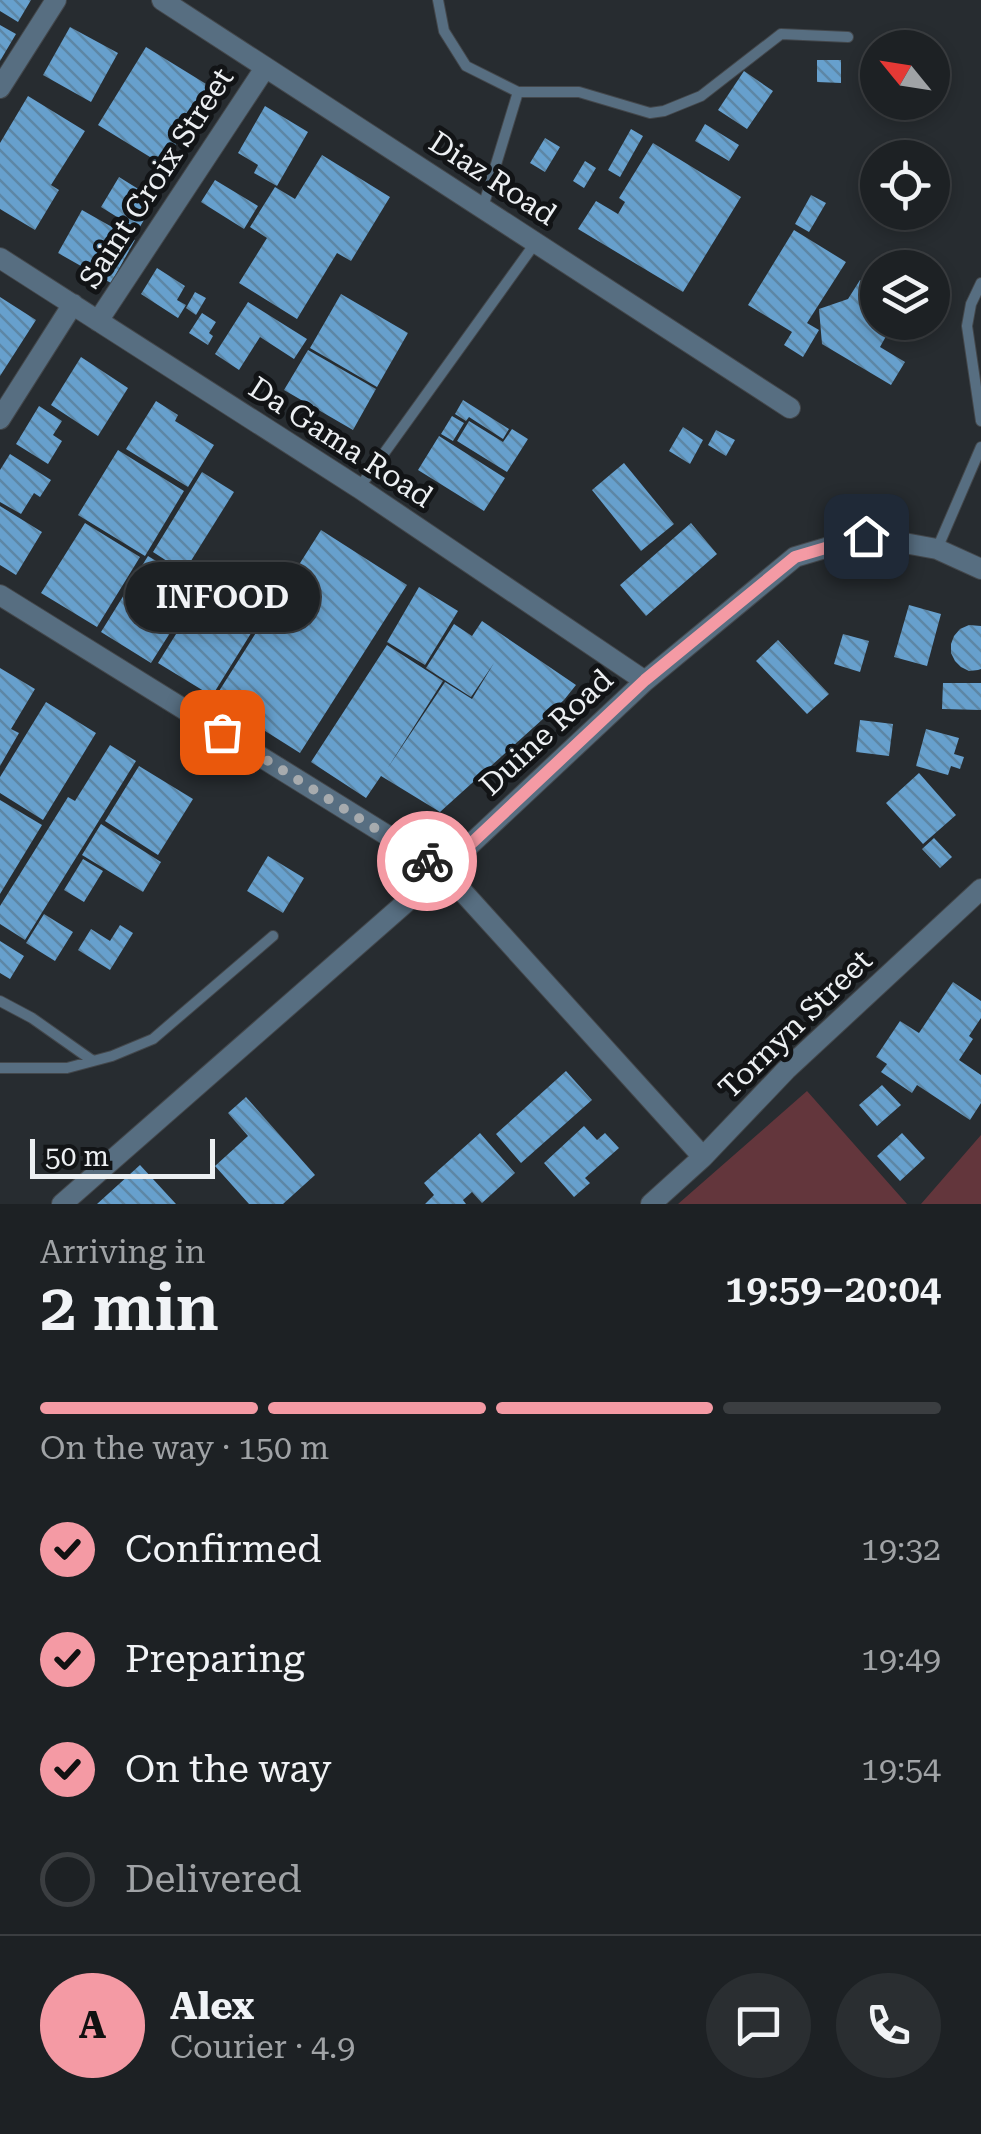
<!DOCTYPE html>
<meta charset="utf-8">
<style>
:root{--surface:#1d2124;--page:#2a2e31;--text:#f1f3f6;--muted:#a0a3a6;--line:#3b3e41;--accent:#f49aa4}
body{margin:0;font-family:"Roboto Serif",serif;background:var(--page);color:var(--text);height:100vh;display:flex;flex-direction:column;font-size:38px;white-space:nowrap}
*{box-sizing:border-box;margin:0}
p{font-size:32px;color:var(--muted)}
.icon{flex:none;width:55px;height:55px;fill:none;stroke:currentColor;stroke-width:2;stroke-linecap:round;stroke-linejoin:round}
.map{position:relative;height:1204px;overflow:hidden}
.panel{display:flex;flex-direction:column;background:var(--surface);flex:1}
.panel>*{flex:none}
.needle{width:65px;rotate:300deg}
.buttons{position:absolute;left:860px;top:30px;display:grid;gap:20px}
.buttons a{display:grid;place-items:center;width:90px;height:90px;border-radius:50%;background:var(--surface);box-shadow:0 5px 15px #0003,0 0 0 2px var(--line);font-size:50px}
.scale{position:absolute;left:30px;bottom:25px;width:185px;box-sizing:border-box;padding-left:10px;border:5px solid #eceff2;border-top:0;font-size:28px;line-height:35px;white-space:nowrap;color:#eceff2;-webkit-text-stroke:8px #121416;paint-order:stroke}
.pin{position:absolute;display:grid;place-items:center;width:85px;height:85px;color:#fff;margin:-42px;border-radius:20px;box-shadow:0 5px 15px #0006}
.courier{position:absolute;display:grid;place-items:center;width:100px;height:100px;margin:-50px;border:8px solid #f49aa4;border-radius:50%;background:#fff;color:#222;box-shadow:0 2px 12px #0007}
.bubble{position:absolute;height:70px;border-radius:35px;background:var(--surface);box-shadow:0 5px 15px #0003,0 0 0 2px var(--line);font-size:32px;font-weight:600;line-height:70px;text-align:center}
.summary em{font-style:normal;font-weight:600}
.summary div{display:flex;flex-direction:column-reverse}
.summary{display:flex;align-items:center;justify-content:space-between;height:170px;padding:0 40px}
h1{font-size:65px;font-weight:600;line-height:75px}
.bar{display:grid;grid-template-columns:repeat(4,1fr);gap:15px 10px;align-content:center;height:120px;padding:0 40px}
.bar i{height:12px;border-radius:8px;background:var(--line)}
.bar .current{background:var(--accent)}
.bar p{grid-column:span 4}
.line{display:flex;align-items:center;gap:25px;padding:0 40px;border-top:2px solid var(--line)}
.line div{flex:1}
.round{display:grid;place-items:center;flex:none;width:105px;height:105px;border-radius:52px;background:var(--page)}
ol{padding:0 40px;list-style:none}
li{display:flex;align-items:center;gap:30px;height:110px}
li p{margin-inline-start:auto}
li .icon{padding:10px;border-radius:50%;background:var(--accent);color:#111;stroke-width:4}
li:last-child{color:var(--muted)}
li i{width:55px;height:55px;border:5px solid var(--line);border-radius:50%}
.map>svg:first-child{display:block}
.park{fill:#63363c}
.building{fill:url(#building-back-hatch)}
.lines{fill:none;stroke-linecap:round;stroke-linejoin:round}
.service-casing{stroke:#43474b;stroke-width:12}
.minor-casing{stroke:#43474b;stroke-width:22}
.service{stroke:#576e81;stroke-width:10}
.minor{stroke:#576e81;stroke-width:20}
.done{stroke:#a7abae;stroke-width:10;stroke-dasharray:0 18}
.route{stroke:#f49aa4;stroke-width:12}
.labels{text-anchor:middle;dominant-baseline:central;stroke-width:10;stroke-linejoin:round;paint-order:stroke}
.street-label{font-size:30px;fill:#eceff2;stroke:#121416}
</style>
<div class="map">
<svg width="981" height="1204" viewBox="0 0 981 1204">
<defs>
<pattern id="building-back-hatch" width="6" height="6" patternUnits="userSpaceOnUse" patternTransform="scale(2.5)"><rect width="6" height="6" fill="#67a0cd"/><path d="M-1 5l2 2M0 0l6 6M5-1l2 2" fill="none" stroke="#5d86a5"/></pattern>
</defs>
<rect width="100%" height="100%" fill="#272c30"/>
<path class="park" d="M807,1091L907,1204H678Z
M981,1135V1204H921Z"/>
<path class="building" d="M0,0H31L18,22L0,11Z
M0,25L16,34L0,61Z
M70,27L118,53L91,102L43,75Z
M146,47L211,87L163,165L98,125Z
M817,60H841V83L817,82Z
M744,71L773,91L747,129L718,110Z
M28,96L85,131L51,185L59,190L35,230L0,209V143Z
M265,106L308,132L277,186L254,173L258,165L238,153Z
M705,124L739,145L729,161L695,141Z
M631,129L643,136L620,177L608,170Z
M545,138L560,147L545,172L530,163Z
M653,143L741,197L683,292L578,229L596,201L618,214L625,202L619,198Z
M322,155L390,197L351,261L337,253L297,319L239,283L267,238L250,227L275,187L295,199Z
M585,161L596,168L584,188L573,181Z
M119,177L156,200L138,230L101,207Z
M215,180L258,206L244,229L201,202Z
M811,195L826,203L809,232L795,224Z
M82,210L135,240L111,283L58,253Z
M794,230L846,262L807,323L819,330L803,357L784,345L792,332L748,305Z
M157,268L185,286L177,300L186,305L178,318L141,294Z
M860,280L878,290V322H894L880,347L905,362L891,385L822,344L819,309L848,299Z
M195,292L206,298L196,315L186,308Z
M341,294L408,333L377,387L310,348Z
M0,297L36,320L0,376Z
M248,302L307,339L294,359L260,337L239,370L215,354Z
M202,313L216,322L209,333L213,336L208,345L189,333Z
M308,350L376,389L353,430L284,390Z
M81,357L128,388L98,436L51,405Z
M261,376L267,380L260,391L254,387Z
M463,400L509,429L503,439L469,417L466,421L455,414Z
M156,401L178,415L175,421L214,445L188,487L126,449Z
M39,406L62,421L53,435L62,441L48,464L16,444Z
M452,416L464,423L453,441L441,434Z
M469,421L503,442L512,429L528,439L507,472L457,441Z
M683,427L703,440L690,464L669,451Z
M716,430L735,440L726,456L708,445Z
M439,436L505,478L484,511L418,470Z
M118,450L184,491L145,556L78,515Z
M10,454L51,480L40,497L34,493L21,514L0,502V470Z
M624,463L674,524L641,551L592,490Z
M202,472L234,492L184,572L153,552Z
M0,506L42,532L16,575L0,565Z
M85,523L140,557L97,627L41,593Z
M691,523L717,554L646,616L620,585Z
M321,530L407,585L300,753L214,699Z
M148,556L199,587L151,663L101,632Z
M209,581L263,614L212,696L158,663Z
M419,587L458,611L425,665L387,642Z
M909,605L941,614L927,666L894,657Z
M482,621L576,685L564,700L440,812L381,776L366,798L311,762L387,645L443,681L387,769L445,682L472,699L494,663L471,697L426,668L454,624L472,636Z
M969,625L981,626V669L978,670L969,671L961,667L955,661L951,653V644L954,636L960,629Z
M843,634L869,641L860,672L834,664Z
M778,640L829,694L807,714L756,661Z
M0,668L35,689L11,729L19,733L0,766Z
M943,683H981V710L942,709Z
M46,702L96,733L43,820L0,793V777Z
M860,720L893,724L889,756L856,752Z
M926,729L959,738L954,754L964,757L960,769L951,766L948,775L916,766Z
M110,745L136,761L25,940L0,924V906L68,797L75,801Z
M139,766L193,799L158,855L105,821Z
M919,773L956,815L923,844L886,803Z
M0,800L42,825L0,894Z
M101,824L161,862L143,892L82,855Z
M934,838L952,857L940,868L922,849Z
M268,856L304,878L283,913L247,891Z
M83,859L103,871L84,902L64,890Z
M44,914L73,932L55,961L26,943Z
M120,925L133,933L110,970L78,950L91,929L110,941Z
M0,941L24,956L10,979L0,973Z
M953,982L981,1001V1018L969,1036L973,1039L959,1060L981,1075V1103L970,1120L917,1085L912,1093L881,1072L887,1064L876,1057L900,1021L919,1033Z
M566,1071L592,1100L521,1163L496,1134Z
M882,1085L901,1105L877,1126L859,1105Z
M246,1097L315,1175L283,1204H249L215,1166L248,1136L228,1113Z
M584,1126L597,1140L605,1133L619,1148L585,1178L590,1183L574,1197L544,1163Z
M480,1133L515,1173L482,1203L472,1192L463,1200L466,1204H425L434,1195L424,1183Z
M902,1133L925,1158L900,1181L877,1156Z
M140,1165L176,1204H97Z"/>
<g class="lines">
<defs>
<path id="service" d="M438,0L444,31L466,66L518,92
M483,207L518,92H579L650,113L664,111L701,96L781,34L848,37
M981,283L971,304L967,326L981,421
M359,488L536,242
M937,549L981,447
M0,1001L32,1018L93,1061
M0,1068H67L112,1056L153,1039L273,936"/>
<path id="minor" d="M162,0L790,408
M0,88L56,0
M0,258L359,488L645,681
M98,321L265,68
M0,419L73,304
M0,595L443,870L703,1157
M62,1204L443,870L645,681L795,557L866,536L937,549L981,569
M651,1204L703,1157L786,1070L981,889"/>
</defs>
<use href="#service" class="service-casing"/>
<use href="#minor" class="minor-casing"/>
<use href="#service" class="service"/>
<use href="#minor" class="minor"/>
</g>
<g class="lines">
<path class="done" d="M222,732L427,861"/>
<path class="route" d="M427,861L443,870L645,680L795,557L866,536"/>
</g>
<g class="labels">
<g class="street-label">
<text transform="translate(156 178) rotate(-57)">Saint Croix Street</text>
<text transform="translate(493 178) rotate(33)">Diaz Road</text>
<text transform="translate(341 442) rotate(33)">Da Gama Road</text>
<text transform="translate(546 732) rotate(-43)">Duine Road</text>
<text transform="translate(795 1024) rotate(-44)">Tornyn Street</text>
</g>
</g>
</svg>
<div class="buttons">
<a><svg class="needle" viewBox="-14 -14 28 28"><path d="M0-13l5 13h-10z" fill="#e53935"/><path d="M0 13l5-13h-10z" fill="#a0a3a6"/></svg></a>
<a><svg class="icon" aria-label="locate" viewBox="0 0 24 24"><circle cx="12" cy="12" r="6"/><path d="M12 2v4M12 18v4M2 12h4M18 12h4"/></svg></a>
<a><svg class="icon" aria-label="layers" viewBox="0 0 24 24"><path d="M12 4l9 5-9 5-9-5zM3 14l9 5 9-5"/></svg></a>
</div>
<div class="scale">50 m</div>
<div class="pin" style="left:222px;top:732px;background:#ea580c"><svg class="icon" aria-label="bag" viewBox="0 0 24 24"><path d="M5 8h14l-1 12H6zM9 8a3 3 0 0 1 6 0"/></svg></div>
<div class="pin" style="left:866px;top:536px;background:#1f2937"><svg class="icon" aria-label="home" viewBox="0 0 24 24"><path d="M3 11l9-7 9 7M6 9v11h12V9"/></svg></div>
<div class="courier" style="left:427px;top:861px"><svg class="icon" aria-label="bike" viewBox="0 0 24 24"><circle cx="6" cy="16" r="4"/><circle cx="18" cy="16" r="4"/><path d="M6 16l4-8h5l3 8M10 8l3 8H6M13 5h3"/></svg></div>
<div class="bubble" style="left:125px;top:562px;width:195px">INFOOD</div>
</div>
<section class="panel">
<div class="summary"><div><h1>2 min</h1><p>Arriving in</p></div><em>19:59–20:04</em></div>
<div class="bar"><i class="current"></i><i class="current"></i><i class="current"></i><i></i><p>On the way · 150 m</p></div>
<ol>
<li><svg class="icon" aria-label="check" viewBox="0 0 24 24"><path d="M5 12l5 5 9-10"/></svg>Confirmed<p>19:32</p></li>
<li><svg class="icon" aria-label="check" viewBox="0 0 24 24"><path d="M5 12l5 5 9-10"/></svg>Preparing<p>19:49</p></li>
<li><svg class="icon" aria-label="check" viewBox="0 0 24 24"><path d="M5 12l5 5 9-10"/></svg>On the way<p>19:54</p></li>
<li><i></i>Delivered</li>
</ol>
<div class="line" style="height:180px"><b class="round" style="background:var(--accent);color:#111">A</b><div><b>Alex</b><p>Courier · 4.9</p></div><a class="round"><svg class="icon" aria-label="chat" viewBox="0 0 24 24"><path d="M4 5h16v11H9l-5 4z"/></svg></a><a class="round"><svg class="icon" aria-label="phone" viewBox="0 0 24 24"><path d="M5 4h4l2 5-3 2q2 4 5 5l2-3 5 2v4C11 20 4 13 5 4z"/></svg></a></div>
</section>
